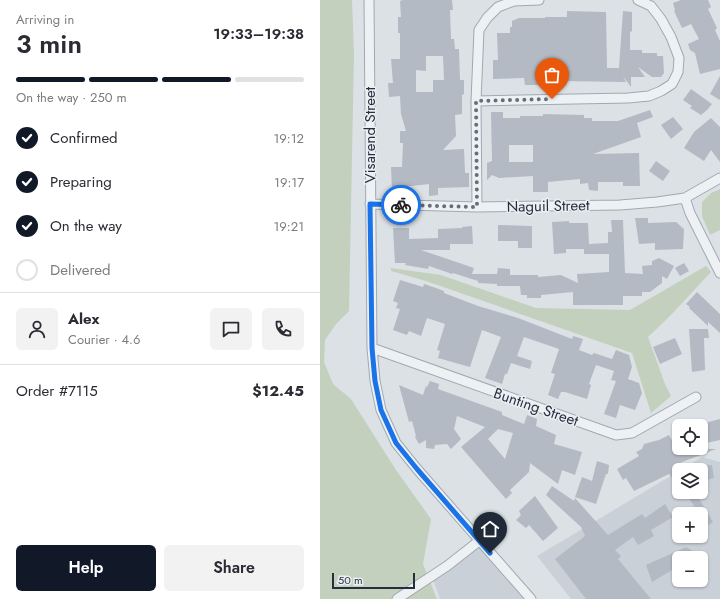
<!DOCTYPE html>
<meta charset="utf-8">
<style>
:root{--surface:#fff;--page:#f2f2f3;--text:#2b2b33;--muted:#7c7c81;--line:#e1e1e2;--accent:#111827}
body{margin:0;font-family:Jost,sans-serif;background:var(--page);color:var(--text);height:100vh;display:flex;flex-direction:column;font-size:15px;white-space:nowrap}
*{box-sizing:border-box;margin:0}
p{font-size:13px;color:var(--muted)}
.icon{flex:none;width:22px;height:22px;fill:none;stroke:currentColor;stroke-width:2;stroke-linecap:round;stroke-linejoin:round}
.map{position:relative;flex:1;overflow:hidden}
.drawer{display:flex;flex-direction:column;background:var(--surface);width:320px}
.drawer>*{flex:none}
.controls{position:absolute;left:352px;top:419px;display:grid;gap:8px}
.controls a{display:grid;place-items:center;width:36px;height:36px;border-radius:6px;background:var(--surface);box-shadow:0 1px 3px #0004;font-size:20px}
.scale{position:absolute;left:12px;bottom:10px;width:83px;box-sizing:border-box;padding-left:4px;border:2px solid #26303c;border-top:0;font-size:11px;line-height:14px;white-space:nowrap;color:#26303c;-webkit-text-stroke:3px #ebeff4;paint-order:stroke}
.pin{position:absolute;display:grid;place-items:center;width:34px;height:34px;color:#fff;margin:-41px -17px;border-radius:50% 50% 50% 0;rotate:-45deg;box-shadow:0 0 4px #0007}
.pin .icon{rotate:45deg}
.courier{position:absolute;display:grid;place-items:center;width:40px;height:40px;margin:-20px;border:3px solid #1a73e8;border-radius:50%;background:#fff;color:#222;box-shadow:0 1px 5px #0007}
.summary em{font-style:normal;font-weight:600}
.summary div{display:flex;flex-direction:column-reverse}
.summary{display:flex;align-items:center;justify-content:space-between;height:68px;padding:0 16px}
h1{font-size:26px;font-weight:600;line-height:30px}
.bar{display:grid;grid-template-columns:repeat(4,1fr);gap:6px 4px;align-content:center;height:48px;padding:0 16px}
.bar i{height:5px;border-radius:3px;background:var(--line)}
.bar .current{background:var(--accent)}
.bar p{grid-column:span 4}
.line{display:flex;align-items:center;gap:10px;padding:0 16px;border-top:1px solid var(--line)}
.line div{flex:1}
.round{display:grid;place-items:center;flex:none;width:42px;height:42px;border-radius:6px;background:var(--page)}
ol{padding:0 16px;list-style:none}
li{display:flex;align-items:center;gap:12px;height:44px}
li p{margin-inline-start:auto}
li .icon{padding:4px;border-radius:50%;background:var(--accent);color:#fff;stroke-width:4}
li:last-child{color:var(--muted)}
li i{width:22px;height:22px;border:2px solid var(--line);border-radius:50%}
.button{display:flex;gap:8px;margin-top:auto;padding:8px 16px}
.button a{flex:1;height:46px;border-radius:6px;background:var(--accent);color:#fff;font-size:16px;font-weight:600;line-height:46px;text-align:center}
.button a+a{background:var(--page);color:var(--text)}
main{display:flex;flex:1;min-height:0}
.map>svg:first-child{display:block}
.built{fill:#cad0d8;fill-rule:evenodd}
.green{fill:#c3d0bd}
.building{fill:#b3bac3;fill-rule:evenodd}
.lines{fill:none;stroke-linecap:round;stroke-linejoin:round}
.street-casing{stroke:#a2a8b0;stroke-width:11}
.street{stroke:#eef1f4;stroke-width:9}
.done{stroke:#666e78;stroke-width:4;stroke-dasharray:0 7.2}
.route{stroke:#1a73e8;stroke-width:5}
.labels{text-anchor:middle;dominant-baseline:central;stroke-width:3;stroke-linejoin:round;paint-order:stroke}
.street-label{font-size:15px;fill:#26303c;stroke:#ebeff4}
</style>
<main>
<section class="drawer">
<div class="summary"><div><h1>3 min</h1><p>Arriving in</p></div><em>19:33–19:38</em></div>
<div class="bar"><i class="current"></i><i class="current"></i><i class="current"></i><i></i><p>On the way · 250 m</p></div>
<ol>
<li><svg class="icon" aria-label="check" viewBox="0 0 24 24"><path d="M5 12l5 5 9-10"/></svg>Confirmed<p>19:12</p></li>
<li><svg class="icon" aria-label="check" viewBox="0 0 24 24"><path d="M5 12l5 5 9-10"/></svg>Preparing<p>19:17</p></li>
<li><svg class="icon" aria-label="check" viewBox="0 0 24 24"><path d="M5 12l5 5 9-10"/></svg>On the way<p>19:21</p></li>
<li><i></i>Delivered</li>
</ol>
<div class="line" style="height:72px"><a class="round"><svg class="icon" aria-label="person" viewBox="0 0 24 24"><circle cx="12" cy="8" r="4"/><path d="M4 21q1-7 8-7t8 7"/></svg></a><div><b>Alex</b><p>Courier · 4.6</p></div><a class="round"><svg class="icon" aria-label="chat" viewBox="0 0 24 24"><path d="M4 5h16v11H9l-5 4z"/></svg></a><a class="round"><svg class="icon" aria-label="phone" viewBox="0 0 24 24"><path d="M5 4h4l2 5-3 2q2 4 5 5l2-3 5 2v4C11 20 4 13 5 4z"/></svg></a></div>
<div class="line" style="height:52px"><div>Order #7115</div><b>$12.45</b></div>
<div class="button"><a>Help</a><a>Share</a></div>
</section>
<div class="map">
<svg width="400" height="599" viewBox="0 0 400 599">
<rect width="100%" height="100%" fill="#dce1e6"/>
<path class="built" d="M382,457L400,462V599H251L217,556L359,471V492H381V470H360ZM359,514H381V536H359ZM359,558H381V580H359Z
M159,541L211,599H120L112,576Z"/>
<path class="green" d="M0,0H32L34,54L29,311L16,324L5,340L4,362L13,384L31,399L76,470L111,519L103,564L117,599H0Z
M400,189V230L390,235L382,216V202L391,193Z
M386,266L391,272L349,317L328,337L345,384L351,396L331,413L312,353L106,281L71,271V268L121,275L216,308L310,310Z"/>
<path class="building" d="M83,0H132L133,10H130L131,39H134L135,49H139L140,80H144V94L142,95V114L135,115L136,136L123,150L144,149L145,173H149V187L118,188V195L109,196V184L83,187V191H72L71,167H82L83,143H80V131H86L81,114L80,96L69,97L68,83H73L71,59H80V33H78V17H81L80,1ZM106,56H123L124,80H113V92H96V70L106,71Z
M361,0H388L391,7L388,9L397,28L395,30L400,41V69L380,74L375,53L370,50L368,44L379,39L371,24L362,28L354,11L355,10L353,3Z
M247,11L286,12L287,68H299L303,11L312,12V31L310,32V50H322V53H337V56H343L344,73L341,77H332L318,67L325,77H311V87L303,76L306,82L241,81V82L219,83V85H205L204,78L173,79V60H178L177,33H190V27H192V21L199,18H225V17H247Z
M400,76V100L390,94Z
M371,89L392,104L387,110L381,115L370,108L372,106L363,100Z
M330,110L333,117L317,123L321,137L273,154L319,153L320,186H303V182H278V191L269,190L268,183L260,184V179L228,182V192H213V176L179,178L172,175L167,180V163L172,161L171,112H183V118H200V116H223V114L264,115V118H272V121H298ZM189,145H213V162H189Z
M353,117L363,129L351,139L341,125Z
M391,118L400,127V162L391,150L384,161L364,148L374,132Z
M336,161L350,171L343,181L329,171Z
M315,218H328V223L356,222L364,229L363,249L335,250V243L319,244Z
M291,220H303L305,273L323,274L322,266L332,265V261L339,258L354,266L347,279L342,276V283L330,292H322V296H303V305H253V292L221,295V298H207V295H201L200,286H177V284L158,283V281L133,273L132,274L109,266L108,269L85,265L86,263H75L73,228H89V239L118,238V229L142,228V227L152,226L153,244H130V250H101L154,268L152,274H177L178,268L190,269V275H218V277L241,275L258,283L257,274L289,272V254H264V249H246V253L234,254L232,222L249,221V223H268L269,244L288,243V232H292Z
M178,225L212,226V248H198V241H178Z
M364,263L369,271L360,276L355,268Z
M80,280L103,287L104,284L116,288L124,291V293L158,306L198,318L252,339L253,336L263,339L259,350L272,355L274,353L292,359L296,350L309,355L312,367L308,379L319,383L322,393L315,410L300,405L296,418L284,414L296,381L291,380L294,371L276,365L269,384L271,385L267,399L245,392H241L238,399L228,395L235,374L231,373L239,349L204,337L197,356L212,361L210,369L191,363L187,374H185L182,384L165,378L181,337L162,330L150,367L118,358L120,351L117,350L125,324L107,318L101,336L89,331L87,335L73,330L80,309L76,308L78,303L73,301Z
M377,292L400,314V333L388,322V326L369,308L370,307L366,304Z
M369,329H388L389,338H384L385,370L372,372Z
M355,338L362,354L340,364L333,347Z
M110,381L119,384L118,389L182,412V415L204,424L207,415L217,419L216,426L236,435L234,444L262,452L255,475L242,470L238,484L210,463L209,472L190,490L192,493L186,499L141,447L165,427L137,416L134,429L141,439L131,449L127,444L115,445L114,449L106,448V440L99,444L95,437L96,436L92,421L89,422L79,385L103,395L106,386L107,387ZM178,429L193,433L185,459L168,439Z
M400,419V440L382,444L381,432L383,431L381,424Z
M349,435L354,444L359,443V448L396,449L357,464L359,467V488L353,478H352L349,474L314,491L306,478L303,480L297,469L319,456L316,452L322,449L324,444L339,440Z
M277,461L289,465L288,474H286L276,504L255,497L262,477L272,481Z
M392,465L394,478L384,481L381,466Z
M232,486L254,501L255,498L288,535L322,514L325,518L345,504L353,517L331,530L334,536L318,545L313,537L295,550L301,556L298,559L331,599H266L235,559L265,536L261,527L226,495Z
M372,492H375L393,522L381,530V514H379L367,495Z
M215,496L238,528L223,541L209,525L206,528L196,520L201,515L199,511Z
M366,547L385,558H359V566L332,582L326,565Z"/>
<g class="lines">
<defs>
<path id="street" d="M49,0L52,348L55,381L61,410L76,443L97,469L211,599
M156,101L308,98L329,96L341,91L352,84L358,72L359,58L351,37L341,19L331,6L318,0
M365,198L370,213L400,273
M50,204L157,207L300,205L337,202L365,198L400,178
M157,207L156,101L159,30L167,18L178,7L194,1L219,0
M52,348L296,435L312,433L376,397
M77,599L127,566L159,541"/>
</defs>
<use href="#street" class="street-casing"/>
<use href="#street" class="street"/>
</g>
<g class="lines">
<path class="done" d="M81,205L157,207L156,101L232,99"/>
<path class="route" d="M81,205L50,204L52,348L55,381L61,410L76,443L97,469L170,553"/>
</g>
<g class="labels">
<g class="street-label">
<text transform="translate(50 135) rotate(-90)">Visarend Street</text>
<text transform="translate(228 206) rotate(-1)">Naguil Street</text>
<text transform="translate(216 407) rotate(19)">Bunting Street</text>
</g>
</g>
</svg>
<div class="controls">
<a><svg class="icon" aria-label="locate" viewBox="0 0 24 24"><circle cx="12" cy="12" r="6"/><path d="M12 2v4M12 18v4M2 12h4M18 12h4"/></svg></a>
<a><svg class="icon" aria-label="layers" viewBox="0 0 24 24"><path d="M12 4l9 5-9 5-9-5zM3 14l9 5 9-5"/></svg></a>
<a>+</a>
<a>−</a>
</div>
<div class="scale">50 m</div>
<div class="pin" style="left:232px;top:99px;background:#ea580c"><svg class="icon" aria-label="bag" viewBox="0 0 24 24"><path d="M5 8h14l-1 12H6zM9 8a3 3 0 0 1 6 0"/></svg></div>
<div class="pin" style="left:170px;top:553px;background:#1f2937"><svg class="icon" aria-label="home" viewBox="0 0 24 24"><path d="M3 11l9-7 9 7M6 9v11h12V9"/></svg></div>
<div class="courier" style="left:81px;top:205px"><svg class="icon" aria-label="bike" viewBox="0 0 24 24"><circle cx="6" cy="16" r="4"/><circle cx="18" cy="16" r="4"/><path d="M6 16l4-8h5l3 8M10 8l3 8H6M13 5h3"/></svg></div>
</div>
</main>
